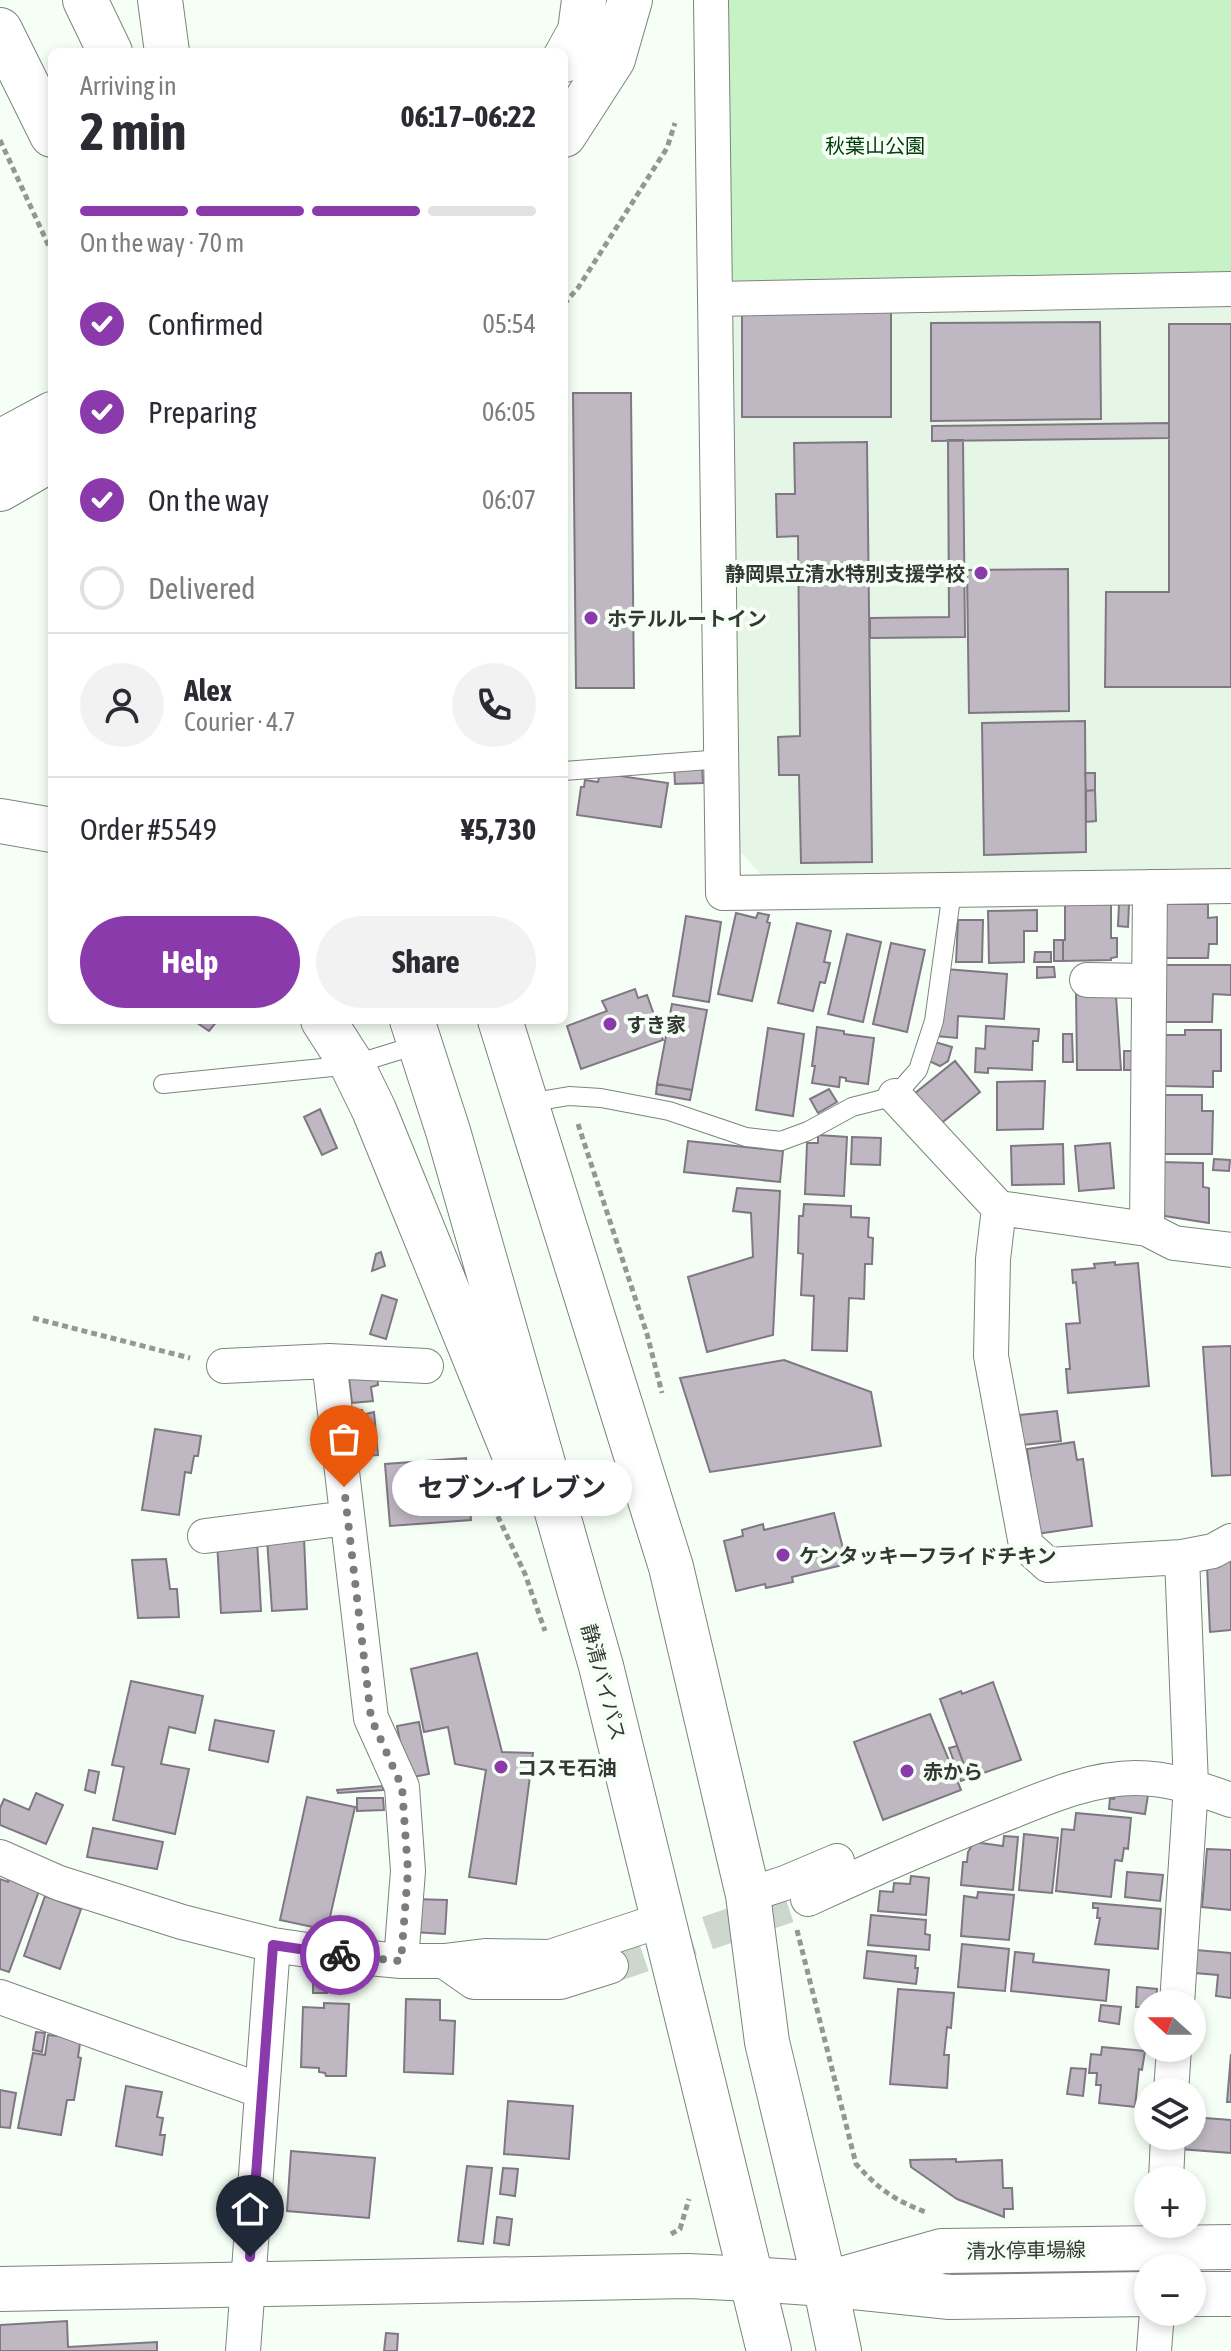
<!DOCTYPE html>
<meta charset="utf-8">
<style>
:root{--surface:#fff;--page:#f2f2f3;--text:#2b2b33;--muted:#7c7c81;--line:#e1e1e2;--accent:#8a3aaa}
body{margin:0;font-family:"Asap Condensed","Noto Sans JP",sans-serif;background:var(--page);color:var(--text);height:100vh;display:flex;flex-direction:column;font-size:30px;white-space:nowrap}
*{box-sizing:border-box;margin:0}
p{font-size:26px;color:var(--muted)}
.icon{flex:none;width:44px;height:44px;fill:none;stroke:currentColor;stroke-width:2;stroke-linecap:round;stroke-linejoin:round}
.map{position:relative;flex:1;overflow:hidden}
.details{position:absolute;left:48px;top:48px;width:520px;height:976px;display:flex;flex-direction:column;background:var(--surface);border-radius:12px;box-shadow:0 4px 12px #0003}
.details>*{flex:none}
.needle{width:52px;rotate:291deg}
.controls{position:absolute;left:1134px;top:1990px;display:grid;gap:16px}
.controls a{display:grid;place-items:center;width:72px;height:72px;border-radius:50%;background:var(--surface);box-shadow:0 4px 12px #0003;font-size:40px}
.pin{position:absolute;display:grid;place-items:center;width:68px;height:68px;color:#fff;margin:-82px -34px;border-radius:50% 50% 50% 0;rotate:-45deg;box-shadow:0 0 8px #0007}
.pin .icon{rotate:45deg}
.courier{position:absolute;display:grid;place-items:center;width:80px;height:80px;margin:-40px;border:6px solid #8a3aaa;border-radius:50%;background:#fff;color:#222;box-shadow:0 2px 10px #0007}
.bubble{position:absolute;height:56px;border-radius:28px;background:var(--surface);box-shadow:0 4px 12px #0003;font-size:26px;font-weight:700;line-height:56px;text-align:center}
.summary em{font-style:normal;font-weight:700}
.summary div{display:flex;flex-direction:column-reverse}
.summary{display:flex;align-items:center;justify-content:space-between;height:136px;padding:0 32px}
h1{font-size:52px;font-weight:700;line-height:60px}
.bar{display:grid;grid-template-columns:repeat(4,1fr);gap:12px 8px;align-content:center;height:96px;padding:0 32px}
.bar i{height:10px;border-radius:6px;background:var(--line)}
.bar .on{background:var(--accent)}
.bar p{grid-column:span 4}
.line{display:flex;align-items:center;gap:20px;padding:0 32px;border-top:2px solid var(--line)}
.line div{flex:1}
.round{display:grid;place-items:center;flex:none;width:84px;height:84px;border-radius:42px;background:var(--page)}
ol{padding:0 32px;list-style:none}
li{display:flex;align-items:center;gap:24px;height:88px}
li p{margin-inline-start:auto}
li .icon{padding:8px;border-radius:50%;background:var(--accent);color:#fff;stroke-width:4}
li:last-child{color:var(--muted)}
li i{width:44px;height:44px;border:4px solid var(--line);border-radius:50%}
.button{display:flex;gap:16px;margin-top:auto;padding:16px 32px}
.button a{flex:1;height:92px;border-radius:48px;background:var(--accent);color:#fff;font-size:32px;font-weight:700;line-height:92px;text-align:center}
.button a+a{background:var(--page);color:var(--text)}
.map>svg:first-child{display:block}
.built{fill:#e6f6e6}
.green{fill:#c6f2c6}
.building{fill:#bfb8c3;stroke:#7f7883;stroke-width:2}
.lines{fill:none;stroke-linecap:round;stroke-linejoin:round}
.street-tunnel{stroke:#ced7ce;stroke-width:34;stroke-dasharray:34 17;stroke-linecap:butt}
.lane-casing{stroke:#7c847b;stroke-width:20}
.street-casing{stroke:#7c847b;stroke-width:36}
.secondary-casing{stroke:#7c847b;stroke-width:46}
.primary-casing{stroke:#7c847b;stroke-width:46}
.highway-casing{stroke:#7c847b;stroke-width:46}
.path{stroke:#929892;stroke-width:5;stroke-dasharray:6 4;stroke-linecap:butt}
.lane{stroke:#fff;stroke-width:18}
.street{stroke:#fff;stroke-width:34}
.secondary{stroke:#fff;stroke-width:44}
.primary{stroke:#fff;stroke-width:44}
.highway{stroke:#fff;stroke-width:44}
.done{stroke:#787e78;stroke-width:8;stroke-dasharray:0 14.4}
.route{stroke:#8a3aaa;stroke-width:10}
.poi-dot{fill:#8a3aaa;stroke:#f5fff5;stroke-width:3}
.labels{text-anchor:middle;dominant-baseline:central;stroke-width:8;stroke-linejoin:round;paint-order:stroke}
.park-label{font-size:20px;fill:#033a0a;stroke:#f5fff5}
.poi-label{font-size:20px;font-weight:bold;fill:#343834;stroke:#f5fff5;text-anchor:start}
.street-label{font-size:20px;fill:#343834;stroke:#f5fff5}
</style>
<div class="map">
<svg width="1231" height="2351" viewBox="0 0 1231 2351">
<rect width="100%" height="100%" fill="#f5fff5"/>
<path class="built" d="M1231,292V872L769,884L737,848L726,297Z"/>
<path class="green" d="M727,0H1231V279L727,293Z"/>
<path class="building" d="M742,310H891V417H742Z
M1100,322L1101,419L931,421V323Z
M1169,324H1231V687H1105L1106,592H1169Z
M573,393H631L634,688H576Z
M1169,423V438L932,441V426Z
M948,440H963L965,637L870,638V618L949,617Z
M867,442L872,862L801,863L799,775H779L778,737L800,736L798,536L777,537L776,494H795L794,443Z
M1068,569L1069,711L969,713L967,570Z
M1085,721L1086,852L984,855L982,723Z
M702,764L703,783L675,784L674,765Z
M600,773L668,783L661,827L577,815L581,787H584L585,780L598,782Z
M1085,773H1095V790L1086,791Z
M1095,790L1096,821L1086,822V791Z
M1119,903L1129,904L1128,927L1118,926Z
M1065,904H1111V938H1117V957L1111,958V960L1063,961V940H1065Z
M1165,904H1208V918L1217,917V944H1209L1208,958H1165Z
M1037,910V931H1024V962L989,963L988,911Z
M736,913L756,918L758,913L769,915L767,922L770,923L752,1001L718,994Z
M686,916L721,922L709,1002L673,996Z
M958,920H983L982,962H956Z
M797,923L831,931L824,962L830,963L825,983L820,982L813,1011L778,1003Z
M847,934L881,942L863,1022L828,1014Z
M1054,940H1063V961H1054Z
M891,943L925,950L907,1032L873,1024Z
M1035,952H1051V962H1034Z
M1165,965H1231V995L1213,994L1212,1022H1165Z
M1037,967H1054L1055,977L1037,978Z
M945,969L1007,974L1004,1019L958,1016L957,1038L936,1036Z
M635,989L638,998L647,995L663,1040L581,1069L567,1026L607,1011L602,1001Z
M1076,990L1116,996L1121,1070H1077Z
M672,1004L707,1010L692,1090L657,1084Z
M198,1020H218L209,1031L196,1022Z
M986,1026L1039,1029L1038,1041H1033L1032,1070L988,1068V1073L975,1072L976,1048L985,1049Z
M817,1027L844,1031V1034L874,1038L868,1084L846,1081V1078L840,1077L839,1087L812,1083L815,1066H812Z
M768,1028L804,1034L793,1116L756,1110Z
M1185,1030H1221V1071H1213V1087L1164,1086V1035H1185Z
M1063,1034H1072L1073,1062H1063Z
M935,1042L952,1047L948,1061L940,1066L929,1061Z
M1124,1051H1132L1133,1070H1124Z
M955,1061L980,1092L939,1125L914,1094Z
M1045,1081L1043,1129L997,1130V1082Z
M657,1084L692,1090L690,1100L656,1094Z
M829,1089L837,1102L818,1113L810,1099Z
M1163,1095H1202V1111H1213L1212,1154H1161Z
M320,1109L337,1148L322,1155L304,1117Z
M818,1135L847,1137L844,1196L805,1194L807,1143H818Z
M852,1137L881,1138L880,1165L851,1164Z
M688,1141L783,1151L780,1182L684,1172Z
M1110,1143L1114,1188L1079,1191L1075,1146Z
M1063,1144L1064,1184L1012,1185L1011,1146Z
M1214,1159L1230,1160L1229,1171L1213,1170Z
M1159,1162L1203,1163V1187L1209,1188V1223L1165,1216L1159,1202Z
M737,1188L780,1191L773,1335L707,1352L688,1277L753,1257L751,1213L733,1211Z
M804,1204L851,1206V1217L869,1218L868,1237L873,1238L872,1264H865L864,1299L849,1298L847,1351L812,1350L814,1296L801,1295L803,1254L798,1253L799,1216H803Z
M381,1252L385,1266L372,1271L376,1254Z
M1115,1262V1265L1138,1263L1149,1386L1068,1393L1066,1369H1070L1066,1324L1080,1323L1076,1282L1073,1283L1072,1270L1095,1268L1094,1264Z
M382,1295L397,1300L386,1339L370,1334Z
M1231,1346V1475L1212,1476L1203,1347Z
M784,1360L871,1392L881,1446L710,1472L680,1378Z
M377,1374L378,1385L371,1387L373,1401L352,1403L349,1378Z
M362,1410L364,1436L350,1438L347,1411Z
M1057,1411L1061,1441L1023,1445L1020,1415Z
M374,1412L378,1455L348,1457L346,1444L364,1442L362,1415Z
M155,1429L201,1436L198,1456H194L191,1473L185,1472L179,1515L142,1510Z
M1074,1442L1077,1460L1083,1459L1092,1526L1036,1534L1034,1501L1027,1449Z
M466,1458L471,1520L390,1526L385,1464Z
M834,1513L847,1564L792,1577L793,1582L766,1588L765,1584L736,1591L724,1541L743,1536L742,1530L763,1524L764,1530Z
M304,1537L307,1609L272,1611L267,1539Z
M257,1540L261,1611L221,1613L217,1541Z
M166,1559L170,1589H177L179,1617L138,1618L132,1560Z
M1231,1561V1630L1210,1632L1207,1566L1211,1563Z
M477,1653L502,1752L533,1753L516,1884L469,1877L486,1770L455,1764L448,1727L424,1732L411,1669Z
M131,1681L203,1696L195,1733L169,1727L161,1764L189,1769L175,1834L113,1820L124,1767L112,1765Z
M993,1682L1021,1760L969,1778L940,1699L961,1691L962,1694Z
M930,1714L961,1790L883,1820L854,1742Z
M215,1720L274,1731L268,1762L209,1750Z
M419,1722L429,1774L407,1778L397,1726Z
M957,1746L969,1778L961,1781L949,1748Z
M89,1770L99,1772L95,1793L85,1790Z
M383,1786V1790L338,1793L337,1790Z
M1115,1790L1148,1795L1145,1814L1109,1809L1110,1798L1114,1799Z
M36,1793L63,1805L46,1844L0,1825V1808L4,1799L29,1810Z
M307,1797L355,1807L327,1930L280,1920Z
M357,1798H383L384,1810L357,1811Z
M1076,1813L1131,1818L1128,1849L1124,1848L1122,1861L1115,1860L1111,1897L1056,1891L1062,1829L1074,1830Z
M93,1828L163,1842L157,1869L87,1857Z
M1024,1834L1058,1838L1052,1893L1019,1890Z
M1004,1836L1018,1837L1013,1890L961,1885L963,1862H967L968,1852L974,1842L1003,1846Z
M1207,1849L1231,1850V1910L1202,1907Z
M11,1871L42,1883L9,1972L0,1969V1879L8,1882Z
M1127,1872L1163,1875L1160,1901L1125,1897Z
M911,1876L929,1878L926,1915L878,1911L880,1891L893,1892L894,1883L910,1884Z
M978,1892L1014,1895L1009,1940L961,1936L964,1896L977,1898Z
M45,1896L81,1909L60,1969L24,1956Z
M414,1899L447,1900L445,1934L413,1932Z
M1093,1903L1161,1909L1158,1949L1095,1944L1100,1918H1097L1098,1908H1093Z
M871,1915L926,1920L925,1934L930,1935L929,1950L868,1945Z
M962,1944L1009,1949L1005,1991L958,1987Z
M1196,1950L1231,1953V1998L1216,1996L1218,1975L1195,1973Z
M867,1951L916,1956L915,1968H918L916,1984L864,1978Z
M1015,1952L1034,1954L1033,1962L1109,1970L1106,2001L1011,1991Z
M327,1973V1993H313V1974Z
M1137,1987L1157,1989L1156,2004H1148V2007H1136Z
M898,1989L954,1993L951,2028L947,2027L944,2055H949L947,2088L890,2084Z
M406,1999L440,2000V2020L455,2021L453,2074L404,2072Z
M324,2003L349,2004L346,2076H326L325,2073L319,2072V2068L301,2067L303,2007L324,2008Z
M1101,2005L1121,2007L1119,2024L1099,2021Z
M36,2032L45,2033L42,2052L33,2050Z
M48,2035L66,2037L80,2043L78,2057L81,2058L74,2100H67L61,2135L18,2128L33,2053L45,2055Z
M1102,2047L1145,2051L1142,2070L1139,2069L1135,2107L1099,2103L1101,2085H1096L1097,2073H1089L1091,2054L1101,2055Z
M1231,2054V2102H1227Z
M1071,2068L1086,2069L1083,2096L1067,2094Z
M126,2086L162,2092L157,2117L163,2118L160,2135H165L162,2155L116,2146Z
M0,2090L16,2093L10,2128L0,2127Z
M508,2101L573,2106L569,2159L504,2154Z
M1192,2117L1231,2120V2153L1180,2149L1182,2136H1192Z
M291,2151L375,2158L369,2218L287,2211Z
M956,2159V2162L1002,2160L1003,2188H1012L1013,2209H1004V2217L957,2199L911,2167L910,2160Z
M467,2166L492,2168L483,2244L458,2241Z
M503,2168L518,2169L515,2196L500,2194Z
M497,2217L512,2219L509,2245L494,2243Z
M67,2321L68,2347L157,2342V2351H0V2325Z
M386,2333L398,2334L397,2351H384Z"/>
<g class="lines">
<path class="street-tunnel" d="M611,1966L808,1899"/>
<defs>
<path id="lane" d="M564,771L722,759
M163,1084L352,1065L420,1044
M528,1103L569,1096L601,1098L669,1111L746,1137L781,1141L808,1131L852,1107L895,1096L918,1070L934,1021L952,891"/>
<path id="street" d="M711,0L723,893L1231,886
M715,299L1231,289
M1087,980L1149,981
M895,1096L999,1208L1147,1229L1174,1243L1231,1250
M999,1208L993,1259L991,1356L1026,1545L1048,1565L1182,1557L1213,1551L1231,1541
M1147,1229L1150,887
M329,1361L371,1718L402,1787L408,1871L401,1961
M224,1366L329,1361L426,1366
M205,1536L347,1518
M0,1857L59,1883L182,1922L273,1945L348,1956L401,1961H444L485,1956L550,1957L662,1920
M748,1895L785,1883L837,1861
M808,1899C871,1870 935,1842 1000,1816C1043,1799 1088,1778 1136,1778C1169,1778 1200,1789 1231,1800
M444,1961L474,1982H560L611,1966
M0,1997L262,2091
M1177,2004L1191,1785L1182,1557
M1171,2092L1174,2048
M1166,2180L1168,2136
M243,2351L273,1945
M1154,2351L1157,2312"/>
<path id="secondary" d="M0,2289L688,2276L751,2279"/>
<path id="primary" d="M751,2279L825,2284L950,2297L1148,2294
M825,2284L942,2251L1231,2247
M1192,2294H1231"/>
<path id="highway" d="M85,0L110,52
M160,0L167,52
M0,30L52,135
M564,60L580,31L584,0
M564,135L613,59L630,0
M0,442L52,414
M0,489L52,459
M0,821L52,830
M323,1020L352,1065L374,1110L518,1464
M412,1020L448,1131L601,1666L769,2351
M500,1020L671,1567L748,1895L767,2042L825,2284L839,2351"/>
</defs>
<use href="#lane" class="lane-casing"/>
<use href="#street" class="street-casing"/>
<use href="#secondary" class="secondary-casing"/>
<use href="#primary" class="primary-casing"/>
<use href="#highway" class="highway-casing"/>
<path class="path" d="M0,140L52,253
M564,304L578,288L667,148L675,123
M578,1124L647,1334L662,1393
M33,1318L190,1358
M485,1489L525,1574L545,1631
M797,1930L856,2164C881,2191 894,2200 928,2213
M671,2234L680,2229L689,2199"/>
<use href="#lane" class="lane"/>
<use href="#street" class="street"/>
<use href="#secondary" class="secondary"/>
<use href="#primary" class="primary"/>
<use href="#highway" class="highway"/>
</g>
<g class="lines">
<path class="done" d="M340,1955L401,1961L408,1871L402,1787L371,1718L344,1487"/>
<path class="route" d="M250,2257L273,1945L340,1955"/>
</g>
<g class="poi-dot">
<circle cx="981" cy="573" r="8"/>
<circle cx="591" cy="618" r="8"/>
<circle cx="610" cy="1024" r="8"/>
<circle cx="783" cy="1555" r="8"/>
<circle cx="501" cy="1767" r="8"/>
<circle cx="907" cy="1771" r="8"/>
</g>
<g class="labels">
<g class="park-label">
<text x="875" y="145">秋葉山公園</text>
</g>
<g class="poi-label">
<text x="965" y="573" text-anchor="end">静岡県立清水特別支援学校</text>
<text x="607" y="618">ホテルルートイン</text>
<text x="626" y="1024">すき家</text>
<text x="799" y="1555">ケンタッキーフライドチキン</text>
<text x="517" y="1767">コスモ石油</text>
<text x="923" y="1771">赤から</text>
</g>
<g class="street-label">
<text transform="translate(604 1682) rotate(75)">静清バイパス</text>
<text transform="translate(1026 2250) rotate(-1)">清水停車場線</text>
</g>
</g>
</svg>
<div class="controls">
<a><svg class="needle" viewBox="-14 -14 28 28"><path d="M0-13l5 13h-10z" fill="#e53935"/><path d="M0 13l5-13h-10z" fill="#7c7c81"/></svg></a>
<a><svg class="icon" aria-label="layers" viewBox="0 0 24 24"><path d="M12 4l9 5-9 5-9-5zM3 14l9 5 9-5"/></svg></a>
<a>+</a>
<a>−</a>
</div>
<div class="pin" style="left:344px;top:1487px;background:#ea580c"><svg class="icon" aria-label="bag" viewBox="0 0 24 24"><path d="M5 8h14l-1 12H6zM9 8a3 3 0 0 1 6 0"/></svg></div>
<div class="pin" style="left:250px;top:2257px;background:#1f2937"><svg class="icon" aria-label="home" viewBox="0 0 24 24"><path d="M3 11l9-7 9 7M6 9v11h12V9"/></svg></div>
<div class="courier" style="left:340px;top:1955px"><svg class="icon" aria-label="bike" viewBox="0 0 24 24"><circle cx="6" cy="16" r="4"/><circle cx="18" cy="16" r="4"/><path d="M6 16l4-8h5l3 8M10 8l3 8H6M13 5h3"/></svg></div>
<div class="bubble" style="left:392px;top:1460px;width:240px">セブン-イレブン</div>
<section class="details">
<div class="summary"><div><h1>2 min</h1><p>Arriving in</p></div><em>06:17–06:22</em></div>
<div class="bar"><i class="on"></i><i class="on"></i><i class="on"></i><i></i><p>On the way · 70 m</p></div>
<ol>
<li><svg class="icon" aria-label="check" viewBox="0 0 24 24"><path d="M5 12l5 5 9-10"/></svg>Confirmed<p>05:54</p></li>
<li><svg class="icon" aria-label="check" viewBox="0 0 24 24"><path d="M5 12l5 5 9-10"/></svg>Preparing<p>06:05</p></li>
<li><svg class="icon" aria-label="check" viewBox="0 0 24 24"><path d="M5 12l5 5 9-10"/></svg>On the way<p>06:07</p></li>
<li><i></i>Delivered</li>
</ol>
<div class="line" style="height:144px"><a class="round"><svg class="icon" aria-label="person" viewBox="0 0 24 24"><circle cx="12" cy="8" r="4"/><path d="M4 21q1-7 8-7t8 7"/></svg></a><div><b>Alex</b><p>Courier · 4.7</p></div><a class="round"><svg class="icon" aria-label="phone" viewBox="0 0 24 24"><path d="M5 4h4l2 5-3 2q2 4 5 5l2-3 5 2v4C11 20 4 13 5 4z"/></svg></a></div>
<div class="line" style="height:104px"><div>Order #5549</div><b>¥5,730</b></div>
<div class="button"><a>Help</a><a>Share</a></div>
</section>
</div>
